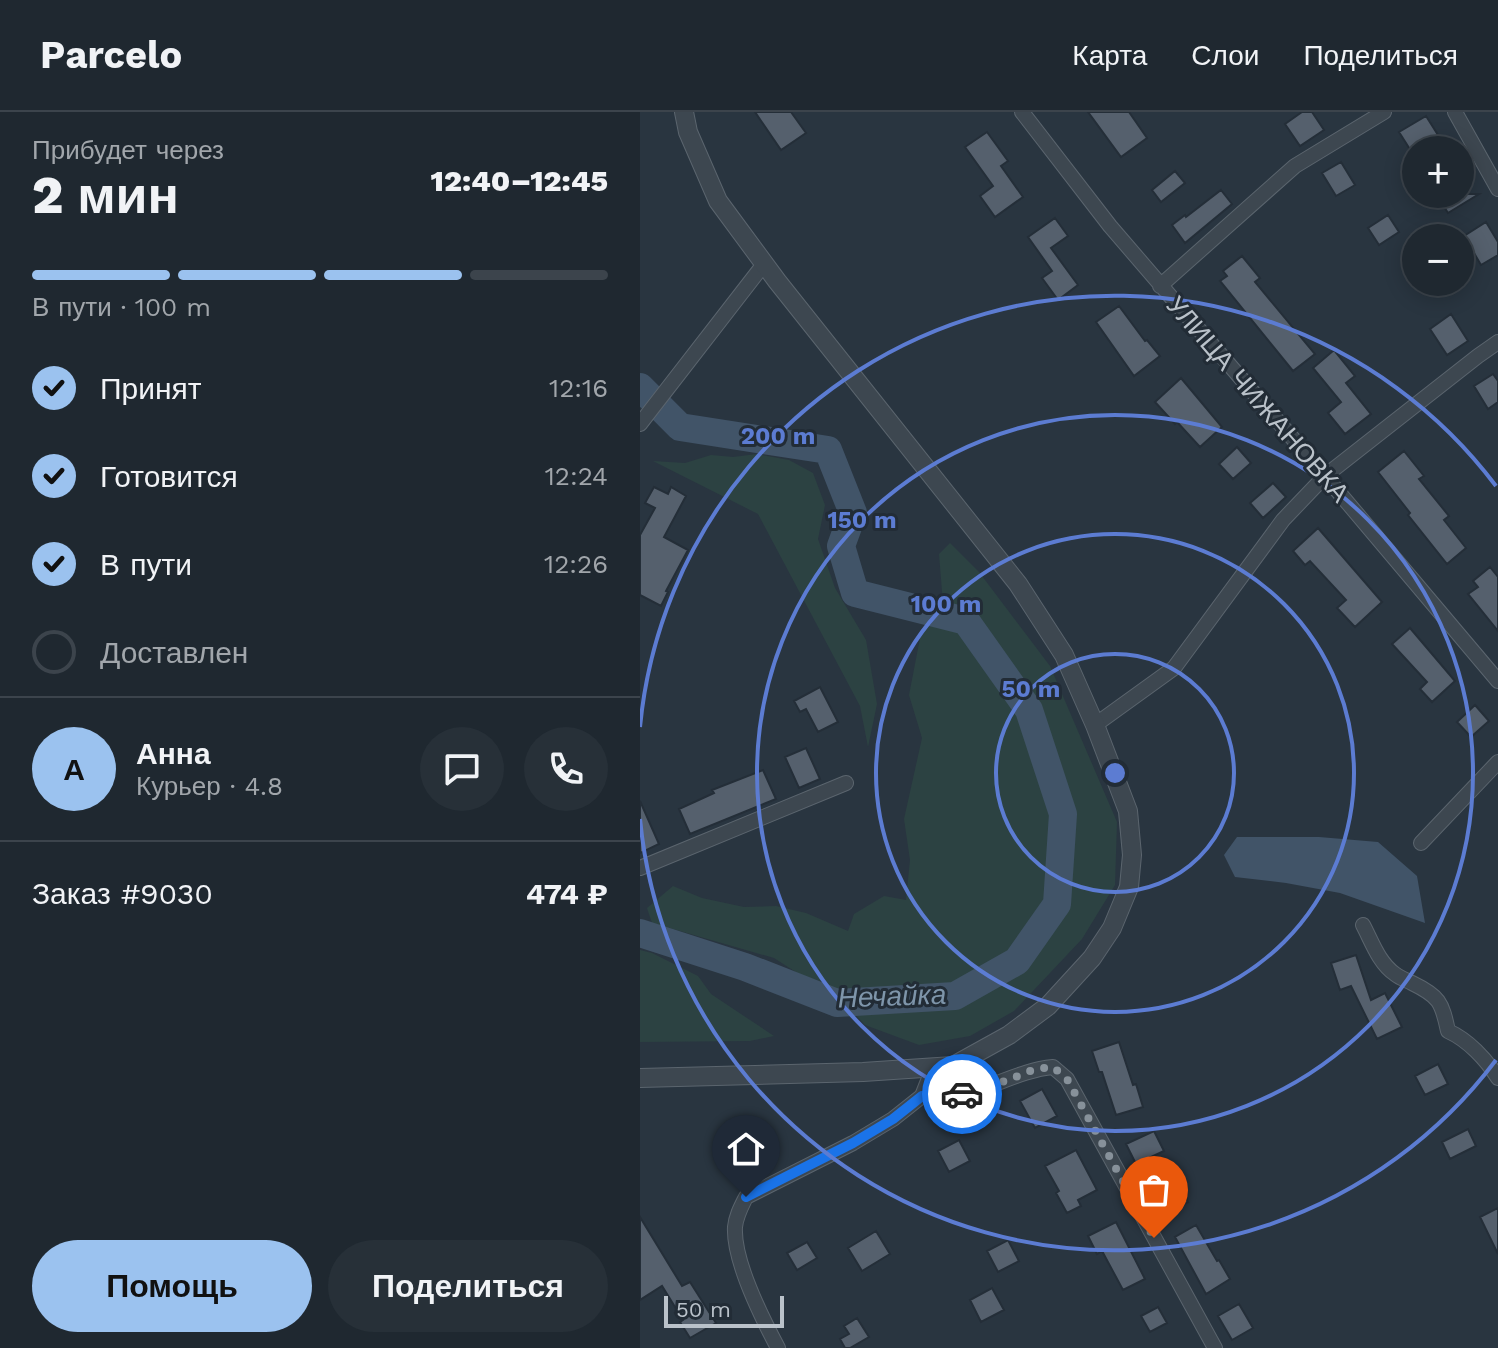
<!DOCTYPE html>
<html lang="ru">
<meta charset="utf-8">
<style>
:root{--surface:#1f2830;--page:#273038;--text:#f1f3f6;--muted:#a1a6ab;--line:#3c444c;--accent:#9bc2ef}
body{margin:0;font-family:"Work Sans",sans-serif;background:var(--page);color:var(--text);height:100vh;display:flex;flex-direction:column;font-size:30px;white-space:nowrap}
*{box-sizing:border-box;margin:0}
p{font-size:26px;color:var(--muted)}
.icon{flex:none;width:44px;height:44px;fill:none;stroke:currentColor;stroke-width:2;stroke-linecap:round;stroke-linejoin:round}
.map{position:relative;flex:1;overflow:hidden}
.drawer{display:flex;flex-direction:column;background:var(--surface);width:640px}
.drawer>*{flex:none}
.tools{position:absolute;left:762px;top:24px;display:grid;gap:16px}
.tools a{display:grid;place-items:center;width:72px;height:72px;border-radius:50%;background:var(--surface);box-shadow:0 4px 20px #0003,0 0 0 2px var(--line);font-size:40px}
.scale{position:absolute;left:24px;bottom:20px;width:120px;box-sizing:border-box;padding-left:8px;border:4px solid #bac2ca;border-top:0;font-size:22px;line-height:28px;white-space:nowrap;color:#bac2ca;-webkit-text-stroke:6px #222c36;paint-order:stroke}
.pin{position:absolute;display:grid;place-items:center;width:68px;height:68px;color:#fff;margin:-82px -34px;border-radius:50% 50% 50% 0;rotate:-45deg;box-shadow:0 0 8px #0007}
.pin .icon{rotate:45deg}
.courier{position:absolute;display:grid;place-items:center;width:80px;height:80px;margin:-40px;border:6px solid #1a73e8;border-radius:50%;background:#fff;color:#222;box-shadow:0 2px 10px #0007}
.head em{font-style:normal;font-weight:800}
.head div{display:flex;flex-direction:column-reverse}
.head{display:flex;align-items:center;justify-content:space-between;height:136px;padding:0 32px}
h1{font-size:52px;font-weight:800;line-height:60px}
.bar{display:grid;grid-template-columns:repeat(4,1fr);gap:12px 8px;align-content:center;height:96px;padding:0 32px}
.bar i{height:10px;border-radius:6px;background:var(--line)}
.bar .on{background:var(--accent)}
.bar p{grid-column:span 4}
.line{display:flex;align-items:center;gap:20px;padding:0 32px;border-top:2px solid var(--line)}
.line div{flex:1}
.round{display:grid;place-items:center;flex:none;width:84px;height:84px;border-radius:42px;background:var(--page)}
ol{padding:0 32px;list-style:none}
li{display:flex;align-items:center;gap:24px;height:88px}
li p{margin-inline-start:auto}
li .icon{padding:8px;border-radius:50%;background:var(--accent);color:#111;stroke-width:4}
li:last-child{color:var(--muted)}
li i{width:44px;height:44px;border:4px solid var(--line);border-radius:50%}
.action{display:flex;gap:16px;margin-top:auto;padding:16px 32px}
.action a{flex:1;height:92px;border-radius:48px;background:var(--accent);color:#111;font-size:32px;font-weight:800;line-height:92px;text-align:center}
.action a+a{background:var(--page);color:var(--text)}
header{display:flex;align-items:center;gap:48px;box-sizing:border-box;height:112px;padding:0 40px;background:var(--surface);border-bottom:2px solid var(--line)}
header strong{font-size:38px}
nav{display:flex;gap:44px;margin-inline-start:auto;font-size:28px}
main{display:flex;flex:1;min-height:0}
.map>svg:first-child{display:block}
.green{fill:#2c4242}
.water{fill:#415468}
.lines{fill:none;stroke-linecap:round;stroke-linejoin:round}
.river{stroke:#415468;stroke-width:28}
.building{fill:#55606d;stroke:#242e38;stroke-width:2}
.minor-casing{stroke:#5b656e;stroke-width:16}
.tertiary-casing{stroke:#5b656e;stroke-width:20}
.minor{stroke:#3d4750;stroke-width:14}
.tertiary{stroke:#3d4750;stroke-width:18}
.done{stroke:#87919a;stroke-width:8;stroke-dasharray:0 14.4}
.route{stroke:#1a73e8;stroke-width:10}
.ring{fill:none;stroke:#5c7cd2;stroke-width:4}
.labels{text-anchor:middle;dominant-baseline:central;stroke-width:6;stroke-linejoin:round;paint-order:stroke}
.street-label{font-size:26px;fill:#bac2ca;stroke:#222c36}
.water-label{font-size:28px;font-style:italic;fill:#7e95aa;stroke:#222c36}
.centre{fill:#5c7cd2;stroke:#222c36;stroke-width:4}
.ring-label{font-size:24px;text-anchor:middle;font-weight:bold;fill:#5c7cd2;stroke:#222c36;stroke-width:6;stroke-linejoin:round;paint-order:stroke}
</style>
<header>
<strong>Parcelo</strong>
<nav><a>Карта</a><a>Слои</a><a>Поделиться</a></nav>
</header>
<main>
<section class="drawer">
<div class="head"><div><h1>2 мин</h1><p>Прибудет через</p></div><em>12:40–12:45</em></div>
<div class="bar"><i class="on"></i><i class="on"></i><i class="on"></i><i></i><p>В пути · 100 m</p></div>
<ol>
<li><svg class="icon" aria-label="check" viewBox="0 0 24 24"><path d="M5 12l5 5 9-10"/></svg>Принят<p>12:16</p></li>
<li><svg class="icon" aria-label="check" viewBox="0 0 24 24"><path d="M5 12l5 5 9-10"/></svg>Готовится<p>12:24</p></li>
<li><svg class="icon" aria-label="check" viewBox="0 0 24 24"><path d="M5 12l5 5 9-10"/></svg>В пути<p>12:26</p></li>
<li><i></i>Доставлен</li>
</ol>
<div class="line" style="height:144px"><b class="round" style="background:var(--accent);color:#111">А</b><div><b>Анна</b><p>Курьер · 4.8</p></div><a class="round"><svg class="icon" aria-label="chat" viewBox="0 0 24 24"><path d="M4 5h16v11H9l-5 4z"/></svg></a><a class="round"><svg class="icon" aria-label="phone" viewBox="0 0 24 24"><path d="M5 4h4l2 5-3 2q2 4 5 5l2-3 5 2v4C11 20 4 13 5 4z"/></svg></a></div>
<div class="line" style="height:104px"><div>Заказ #9030</div><b>474 ₽</b></div>
<div class="action"><a>Помощь</a><a>Поделиться</a></div>
</section>
<div class="map">
<svg width="858" height="1236" viewBox="0 0 858 1236">
<rect width="100%" height="100%" fill="#293540"/>
<path class="green" d="M117,342L149,348L173,361L185,393L178,427L195,476L226,528L237,592L228,635L220,594L118,402L13,349L45,351L71,343L93,345Z
M310,431L339,460L410,554L477,710L475,773L442,827L374,899L330,924L279,933L225,913L184,870L162,864L134,846L12,811L7,796L33,774L62,786L104,795L136,794L166,801L208,819L214,802L244,784L266,788L270,748L264,707L282,626L269,583L281,521L303,492L299,442Z
M0,838L12,841L58,864L71,882L134,924L110,929L0,930Z"/>
<path class="water" d="M597,725H679L738,730L777,764L785,811L700,781L646,771L595,765L584,743Z"/>
<g class="lines">
<path class="river" d="M0,275L40,315L188,338L213,401L201,434L215,481L326,509L389,598L423,702L417,792L377,849L315,884L197,891L105,855L0,821"/>
</g>
<path class="building" d="M115,0H151L166,21L141,38Z
M448,0H489L507,26L481,45Z
M662,0H672L684,18L660,34L645,12Z
M786,4L798,23L771,39L759,20Z
M347,20L368,49L361,54L383,85L355,105L340,84L353,74L325,35Z
M701,50L715,73L696,84L682,61Z
M535,59L545,71L521,90L512,78Z
M581,78L592,92L545,131L532,113L545,103L546,105Z
M796,82H839L808,101Z
M748,103L759,120L739,133L728,116Z
M415,106L428,124L411,136L438,173L418,188L402,166L412,159L388,125Z
M846,110L858,130V143L841,153L824,124Z
M602,144L620,166L615,170L675,242L653,259L580,169L587,164L583,159Z
M479,194L505,229L507,228L520,244L494,264L456,210Z
M811,202L828,229L807,243L790,217Z
M694,238L715,264L706,271L731,302L705,322L688,301L701,290L673,256Z
M853,262L858,269V290L848,297L834,274Z
M541,266L582,315L560,335L537,310L535,312L515,290Z
M597,335L611,351L593,367L579,352Z
M764,339L784,364L779,367L809,404L804,408L826,436L807,452L768,403L770,401L738,360Z
M633,371L646,385L623,406L610,391Z
M14,375L28,382L31,375L46,384L24,425L48,438L26,479L28,480L21,494L0,483V423L15,396L5,391Z
M678,416L742,490L715,515L697,496L706,488L670,449L665,453L653,439Z
M850,455L858,465V519L828,482L838,475L833,469Z
M770,516L815,569L792,590L780,577L787,570L752,532Z
M180,575L198,610L178,620L166,597L160,600L154,589Z
M835,593L849,609L831,625L817,610Z
M166,636L180,667L159,676L145,645Z
M123,658L136,687L50,722L39,697L74,681L72,678Z
M0,689L19,732L0,741Z
M716,843L731,888L745,881L762,915L737,927L711,874L700,878L691,851Z
M479,930L493,973L496,972L503,995L476,1003L462,960H459L452,939Z
M798,952L808,972L785,983L775,964Z
M402,977L417,1004L395,1016L380,989Z
M828,1017L836,1034L810,1047L802,1030Z
M514,1019L524,1039L496,1052L486,1032Z
M319,1028L330,1049L309,1060L298,1039Z
M436,1038L457,1078L438,1088L441,1094L427,1101L416,1081L419,1079L405,1054Z
M539,1072L548,1090L523,1103L513,1085Z
M858,1096V1142L840,1105Z
M0,1105L42,1174L50,1170L76,1211L50,1226L40,1210L43,1208L22,1174L0,1188Z
M476,1110L505,1167L483,1178L462,1139L457,1142L448,1124Z
M556,1113L577,1149L579,1148L590,1167L566,1182L535,1125Z
M236,1119L250,1142L222,1159L208,1136Z
M368,1128L379,1149L358,1160L347,1139Z
M167,1130L177,1146L157,1158L147,1141Z
M352,1176L364,1198L341,1210L330,1188Z
M599,1192L613,1216L592,1228L578,1204Z
M518,1195L527,1211L510,1220L501,1204Z
M217,1206L229,1225L210,1236H205L200,1227L209,1222L204,1214Z"/>
<g class="lines">
<defs>
<path id="minor" d="M382,0L470,114L685,364L858,569
M815,0L858,77
M520,174L655,54L744,0
M0,312L124,152
M455,613L534,556L643,408L685,364L838,244L858,230
M781,731L858,650
M0,756L206,671
M723,813C732,830 739,851 755,862C760,866 766,868 772,871C799,884 802,890 808,919C828,928 846,947 858,966
M282,984C294,984 308,985 320,983C352,976 381,958 413,955L427,967L575,1236
M138,1236C122,1206 93,1149 95,1115C96,1104 101,1095 106,1085L213,1031L253,1007L282,984L293,956"/>
<path id="tertiary" d="M0,966L223,960L313,954L369,923L408,894L452,846L472,816L489,775L492,743L488,699L455,613L424,543L378,472L137,169L78,89L48,20L44,0"/>
</defs>
<use href="#minor" class="minor-casing"/>
<use href="#tertiary" class="tertiary-casing"/>
<use href="#minor" class="minor"/>
<use href="#tertiary" class="tertiary"/>
</g>
<g class="lines">
<path class="done" d="M322,982L368,968L395,957L413,955L427,967L514,1126"/>
<path class="route" d="M106,1085L213,1031L253,1007L282,984L322,982"/>
</g>
<g class="ring">
<circle cx="475" cy="661" r="119"/>
<circle cx="475" cy="661" r="239"/>
<circle cx="475" cy="661" r="358"/>
<path d="M856 948A477 477 0 0 1 0 707M0 615A477 477 0 0 1 856 374"/>
</g>
<g class="labels">
<g class="street-label">
<text transform="translate(618 287) rotate(49)">УЛИЦА ЧИЖАНОВКА</text>
</g>
<g class="water-label">
<text transform="translate(252 884) rotate(-2)">Нечайка</text>
</g>
</g>
<circle cx="475" cy="661" r="12" class="centre"/>
<g class="ring-label">
<text x="138" y="332">200 m</text>
<text x="222" y="416">150 m</text>
<text x="306" y="500">100 m</text>
<text x="391" y="585">50 m</text>
</g>
</svg>
<div class="tools">
<a>+</a>
<a>−</a>
</div>
<div class="scale">50 m</div>
<div class="pin" style="left:514px;top:1126px;background:#ea580c"><svg class="icon" aria-label="bag" viewBox="0 0 24 24"><path d="M5 8h14l-1 12H6zM9 8a3 3 0 0 1 6 0"/></svg></div>
<div class="pin" style="left:106px;top:1085px;background:#1f2937"><svg class="icon" aria-label="home" viewBox="0 0 24 24"><path d="M3 11l9-7 9 7M6 9v11h12V9"/></svg></div>
<div class="courier" style="left:322px;top:982px"><svg class="icon" aria-label="car" viewBox="0 0 24 24"><path d="M5 17H2v-5l4-1 3-4h7l3 4 3 1v5h-3M9 17h6M6 11h13"/><circle cx="7" cy="17" r="2"/><circle cx="17" cy="17" r="2"/></svg></div>
</div>
</main>
